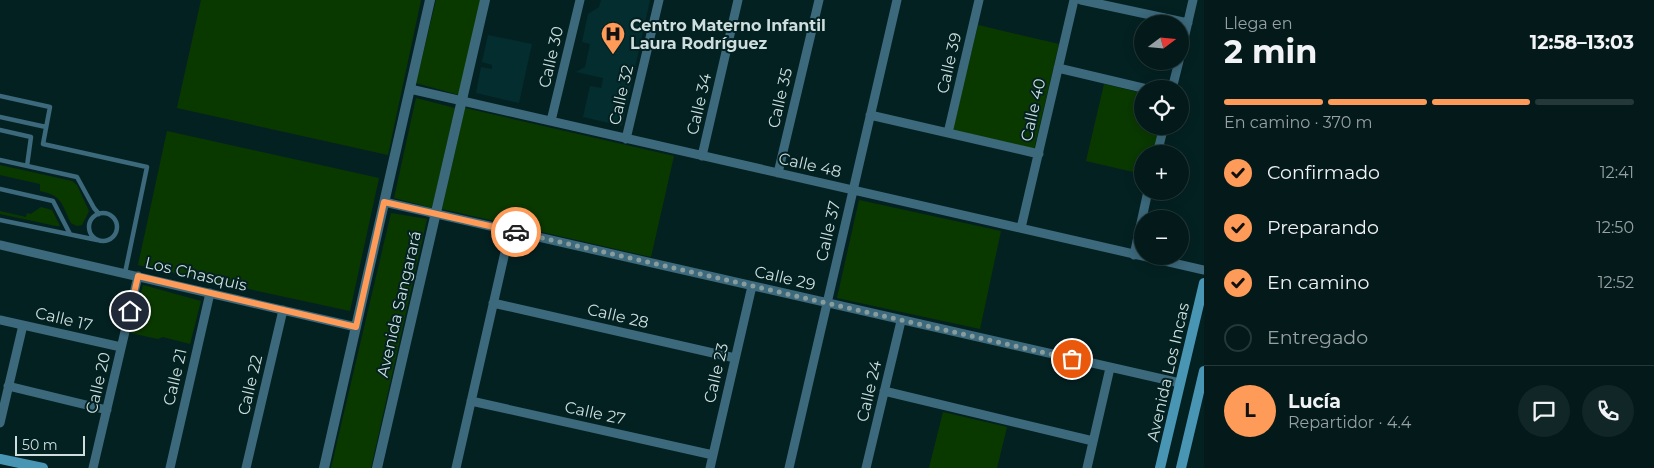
<!DOCTYPE html>
<html lang="es">
<meta charset="utf-8">
<style>
:root{--surface:#03191a;--page:#112627;--text:#f1f3f6;--muted:#97a0a2;--line:#243839;--accent:#fe9b58}
body{margin:0;font-family:Montserrat,sans-serif;background:var(--page);color:var(--text);height:100vh;display:flex;flex-direction:column;font-size:19px;white-space:nowrap}
*{box-sizing:border-box;margin:0}
p{font-size:16px;color:var(--muted)}
.icon{flex:none;width:28px;height:28px;fill:none;stroke:currentColor;stroke-width:2;stroke-linecap:round;stroke-linejoin:round}
.map{position:relative;flex:1;overflow:hidden}
.details{display:flex;flex-direction:column;background:var(--surface);width:450px}
.details>*{flex:none}
.needle{width:32px;rotate:74deg}
.fabs{position:absolute;left:1134px;top:15px;display:grid;gap:10px}
.fabs a{display:grid;place-items:center;width:55px;height:55px;border-radius:50%;background:var(--surface);box-shadow:0 2px 12px #0003,0 0 0 1px var(--line);font-size:25px}
.scale{position:absolute;left:15px;bottom:12px;width:70px;box-sizing:border-box;padding-left:5px;border:2px solid #cedede;border-top:0;font-size:14px;line-height:18px;white-space:nowrap;color:#cedede;-webkit-text-stroke:4px #042122;paint-order:stroke}
.pin{position:absolute;display:grid;place-items:center;width:42px;height:42px;color:#fff;margin:-21px;border:2px solid #fff;border-radius:50%;box-shadow:0 1px 5px #0007}
.courier{position:absolute;display:grid;place-items:center;width:50px;height:50px;margin:-25px;border:4px solid #fe9b58;border-radius:50%;background:#fff;color:#222;box-shadow:0 1px 6px #0007}
.summary em{font-style:normal;font-weight:700}
.summary div{display:flex;flex-direction:column-reverse}
.summary{display:flex;align-items:center;justify-content:space-between;height:85px;padding:0 20px}
h1{font-size:32px;font-weight:700;line-height:38px}
.bar{display:grid;grid-template-columns:repeat(4,1fr);gap:8px 5px;align-content:center;height:60px;padding:0 20px}
.bar i{height:6px;border-radius:4px;background:var(--line)}
.bar .current{background:var(--accent)}
.bar p{grid-column:span 4}
.line{display:flex;align-items:center;gap:12px;padding:0 20px;border-top:1px solid var(--line)}
.line div{flex:1}
.round{display:grid;place-items:center;flex:none;width:52px;height:52px;border-radius:26px;background:var(--page)}
ol{padding:0 20px;list-style:none}
li{display:flex;align-items:center;gap:15px;height:55px}
li p{margin-inline-start:auto}
li .icon{padding:5px;border-radius:50%;background:var(--accent);color:#111;stroke-width:4}
li:last-child{color:var(--muted)}
li i{width:28px;height:28px;border:2px solid var(--line);border-radius:50%}
main{display:flex;flex:1;min-height:0}
.map>svg:first-child{display:block}
.built{fill:#042d2f}
.green{fill:#0a3900}
.lines{fill:none;stroke-linecap:round;stroke-linejoin:round}
.service{stroke:#3c697c;stroke-width:4.5}
.minor{stroke:#3c697c;stroke-width:9}
.tertiary{stroke:#3c697c;stroke-width:10}
.secondary{stroke:#4995b4;stroke-width:10}
.done{stroke:#879c9c;stroke-width:5;stroke-dasharray:0 9}
.route{stroke:#fe9b58;stroke-width:6}
.labels{text-anchor:middle;dominant-baseline:central;stroke-width:4;stroke-linejoin:round;paint-order:stroke}
.poi-label{font-size:16px;font-weight:bold;fill:#cedede;stroke:#042122;text-anchor:start}
.street-label{font-size:16px;fill:#cedede;stroke:#042122}
</style>
<main>
<div class="map">
<svg width="1204" height="468" viewBox="0 0 1204 468">
<rect width="100%" height="100%" fill="#042122"/>
<path class="built" d="M601,0H650L622,126L583,117L590,86L601,88L603,78L576,72L585,67L590,44L582,42L588,14L599,7Z
M488,35L532,44L519,103L476,93L481,67L492,69V65L482,62Z"/>
<path class="green" d="M201,0H421L388,155L177,108Z
M436,0H481L459,95L416,83Z
M978,25L1059,44L1034,149L953,130Z
M1104,84L1142,93V126H1159L1153,154H1142V174L1086,161Z
M416,98L455,108L432,208L394,198Z
M465,108L674,156L651,257L442,209Z
M167,131L379,178L350,311L138,265Z
M0,165L72,181L77,185L89,211L82,225L77,226L71,223C61,203 63,196 40,191V184L0,175Z
M859,200L1001,231L980,329L837,298Z
M41,207L52,210L60,226H56L0,214V211L26,217L27,213L31,214Z
M391,213L427,219L371,468H331Z
M143,285L201,301L190,344L163,337L158,339L130,333Z
M943,412L1007,427L997,468H929Z"/>
<g class="lines">
<path class="service" d="M0,96L50,107L43,144L147,167L125,273
M0,117L46,127
M0,130L31,137L27,166
M0,160L77,177L94,208L99,214
M0,189L53,201L70,234
M89 227a14 14 0 1 1 28 0a14 14 0 1 1-28 0Z
M0,220L97,240"/>
<path class="minor" d="M1081,0L1188,23
M1180,56L1193,0
M1058,68L1147,89
M410,89L1204,270
M1172,89L1179,61
M870,115L1039,154
M551,121L580,0
M948,133L979,0
M626,139L659,0
M1157,154L1164,126
M702,156L738,0
M778,173L819,0
M384,202L1180,383
M1021,228L1074,0
M0,245L356,327
M1134,255L1148,191
M493,303L735,358
M0,320L121,347
M8,386L107,410
M884,391L1093,441
M471,401L713,455
M0,423L23,325
M93,468L138,276
M170,468L210,293
M246,468L283,310
M456,468L510,230
M710,468L752,286
M789,468L897,0
M866,468L901,321
M1087,468L1110,368"/>
<path class="tertiary" d="M324,468L430,0
M377,468L485,0"/>
<path class="secondary" d="M0,459L43,468
M1160,468L1204,283
M1181,468L1204,371"/>
</g>
<g class="lines">
<path class="done" d="M516,232L1072,359"/>
<path class="route" d="M130,311L138,276L356,327L384,202L516,232"/>
</g>
<defs>
<symbol id="hospital-pin" viewBox="-11 -11 22 30"><path d="M0 17L-7.5 6A9.5 9.5 0 1 1 7.5 6Z" fill="#fe9b58" stroke="#042122"/><path d="M-5-5h3v3.5h4V-5h3V5h-3V1.5h-4V5h-3Z" fill="#111"/></symbol>
</defs>
<g fill-rule="evenodd">
<use href="#hospital-pin" x="599" y="20" width="28" height="38"/>
</g>
<g class="labels">
<g class="poi-label">
<text x="630" y="25">Centro Materno Infantil<tspan x="630" dy="18">Laura Rodríguez</tspan></text>
</g>
<g class="street-label">
<text transform="translate(551 57) rotate(-77)">Calle 30</text>
<text transform="translate(949 63) rotate(-77)">Calle 39</text>
<text transform="translate(621 95) rotate(-77)">Calle 32</text>
<text transform="translate(780 98) rotate(-77)">Calle 35</text>
<text transform="translate(699 104) rotate(-77)">Calle 34</text>
<text transform="translate(1033 110) rotate(-77)">Calle 40</text>
<text transform="translate(810 165) rotate(13)">Calle 48</text>
<text transform="translate(828 231) rotate(-77)">Calle 37</text>
<text transform="translate(196 274) rotate(13)">Los Chasquis</text>
<text transform="translate(785 278) rotate(13)">Calle 29</text>
<text transform="translate(399 304) rotate(-77)">Avenida Sangarará</text>
<text transform="translate(618 316) rotate(13)">Calle 28</text>
<text transform="translate(64 319) rotate(13)">Calle 17</text>
<text transform="translate(1168 372) rotate(-77)">Avenida Los Incas</text>
<text transform="translate(716 373) rotate(-77)">Calle 23</text>
<text transform="translate(175 377) rotate(-77)">Calle 21</text>
<text transform="translate(98 383) rotate(-77)">Calle 20</text>
<text transform="translate(250 385) rotate(-77)">Calle 22</text>
<text transform="translate(869 391) rotate(-77)">Calle 24</text>
<text transform="translate(595 413) rotate(12)">Calle 27</text>
</g>
</g>
</svg>
<div class="fabs">
<a><svg class="needle" viewBox="-14 -14 28 28"><path d="M0-13l5 13h-10z" fill="#e53935"/><path d="M0 13l5-13h-10z" fill="#97a0a2"/></svg></a>
<a><svg class="icon" aria-label="locate" viewBox="0 0 24 24"><circle cx="12" cy="12" r="6"/><path d="M12 2v4M12 18v4M2 12h4M18 12h4"/></svg></a>
<a>+</a>
<a>−</a>
</div>
<div class="scale">50 m</div>
<div class="pin" style="left:1072px;top:359px;background:#ea580c"><svg class="icon" aria-label="bag" viewBox="0 0 24 24"><path d="M5 8h14l-1 12H6zM9 8a3 3 0 0 1 6 0"/></svg></div>
<div class="pin" style="left:130px;top:311px;background:#1f2937"><svg class="icon" aria-label="home" viewBox="0 0 24 24"><path d="M3 11l9-7 9 7M6 9v11h12V9"/></svg></div>
<div class="courier" style="left:516px;top:232px"><svg class="icon" aria-label="car" viewBox="0 0 24 24"><path d="M5 17H2v-5l4-1 3-4h7l3 4 3 1v5h-3M9 17h6M6 11h13"/><circle cx="7" cy="17" r="2"/><circle cx="17" cy="17" r="2"/></svg></div>
</div>
<section class="details">
<div class="summary"><div><h1>2 min</h1><p>Llega en</p></div><em>12:58–13:03</em></div>
<div class="bar"><i class="current"></i><i class="current"></i><i class="current"></i><i></i><p>En camino · 370 m</p></div>
<ol>
<li><svg class="icon" aria-label="check" viewBox="0 0 24 24"><path d="M5 12l5 5 9-10"/></svg>Confirmado<p>12:41</p></li>
<li><svg class="icon" aria-label="check" viewBox="0 0 24 24"><path d="M5 12l5 5 9-10"/></svg>Preparando<p>12:50</p></li>
<li><svg class="icon" aria-label="check" viewBox="0 0 24 24"><path d="M5 12l5 5 9-10"/></svg>En camino<p>12:52</p></li>
<li><i></i>Entregado</li>
</ol>
<div class="line" style="height:90px"><b class="round" style="background:var(--accent);color:#111">L</b><div><b>Lucía</b><p>Repartidor · 4.4</p></div><a class="round"><svg class="icon" aria-label="chat" viewBox="0 0 24 24"><path d="M4 5h16v11H9l-5 4z"/></svg></a><a class="round"><svg class="icon" aria-label="phone" viewBox="0 0 24 24"><path d="M5 4h4l2 5-3 2q2 4 5 5l2-3 5 2v4C11 20 4 13 5 4z"/></svg></a></div>
</section>
</main>
